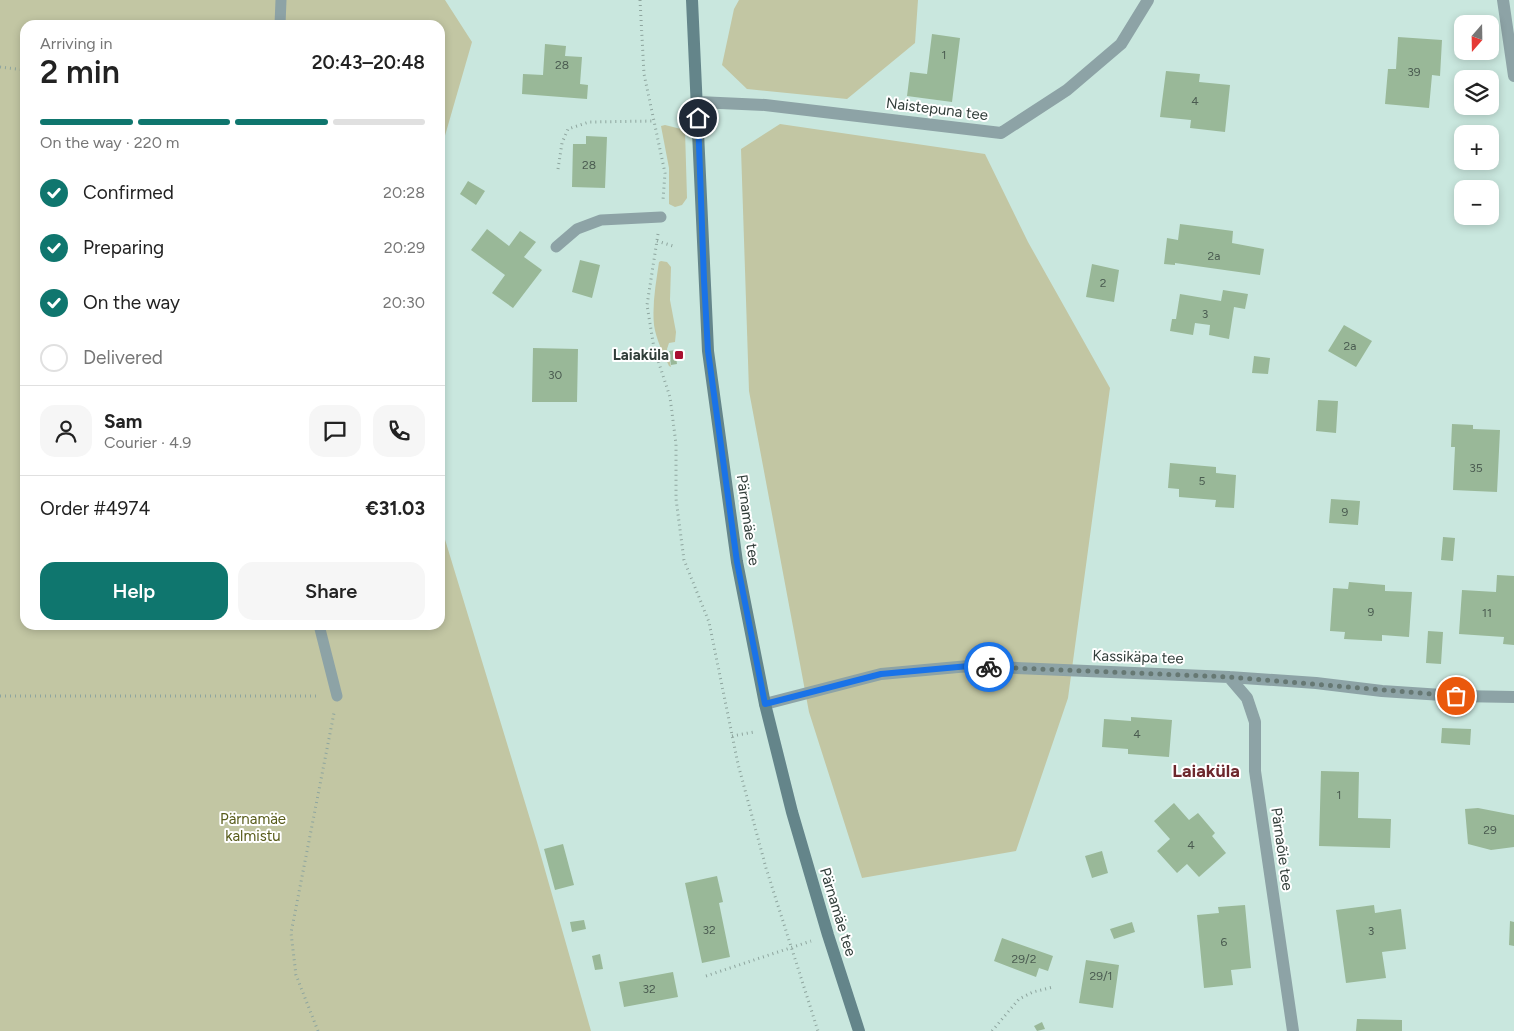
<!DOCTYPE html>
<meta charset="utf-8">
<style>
:root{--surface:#fff;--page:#f6f6f6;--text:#222;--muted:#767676;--line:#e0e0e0;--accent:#0f766e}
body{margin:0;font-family:Figtree,sans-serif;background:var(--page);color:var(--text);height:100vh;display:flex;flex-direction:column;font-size:19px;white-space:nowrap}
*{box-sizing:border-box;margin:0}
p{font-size:16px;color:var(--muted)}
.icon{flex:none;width:28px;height:28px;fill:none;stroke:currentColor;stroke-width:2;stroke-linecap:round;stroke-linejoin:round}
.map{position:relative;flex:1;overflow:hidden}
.drawer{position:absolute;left:20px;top:20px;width:425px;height:610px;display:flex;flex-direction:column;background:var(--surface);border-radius:15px;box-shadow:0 2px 8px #0003}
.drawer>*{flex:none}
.needle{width:32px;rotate:200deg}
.tools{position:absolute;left:1454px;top:15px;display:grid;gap:10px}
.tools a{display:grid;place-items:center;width:45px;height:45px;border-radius:10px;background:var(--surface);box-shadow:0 2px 8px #0003;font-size:25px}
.pin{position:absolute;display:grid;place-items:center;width:42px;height:42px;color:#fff;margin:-21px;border:2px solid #fff;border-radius:50%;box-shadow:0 1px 5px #0007}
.courier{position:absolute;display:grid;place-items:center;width:50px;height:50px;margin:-25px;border:4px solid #1a73e8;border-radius:50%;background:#fff;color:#222;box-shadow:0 1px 6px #0007}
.headline em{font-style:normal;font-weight:600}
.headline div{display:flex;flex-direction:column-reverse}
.headline{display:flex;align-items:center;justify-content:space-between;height:85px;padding:0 20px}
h1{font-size:32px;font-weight:600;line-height:38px}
.bar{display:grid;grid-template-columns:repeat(4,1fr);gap:8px 5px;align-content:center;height:60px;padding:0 20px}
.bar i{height:6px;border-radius:4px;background:var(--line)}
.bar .on{background:var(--accent)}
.bar p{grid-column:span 4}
.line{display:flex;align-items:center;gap:12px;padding:0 20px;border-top:1px solid var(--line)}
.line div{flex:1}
.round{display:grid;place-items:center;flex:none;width:52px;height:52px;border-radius:15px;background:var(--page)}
ol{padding:0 20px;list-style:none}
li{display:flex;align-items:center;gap:15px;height:55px}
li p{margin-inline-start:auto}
li .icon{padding:5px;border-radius:50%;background:var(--accent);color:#fff;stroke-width:4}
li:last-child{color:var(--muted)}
li i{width:28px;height:28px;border:2px solid var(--line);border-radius:50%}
.button{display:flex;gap:10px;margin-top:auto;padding:10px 20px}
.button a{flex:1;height:58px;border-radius:15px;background:var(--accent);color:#fff;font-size:20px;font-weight:600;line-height:58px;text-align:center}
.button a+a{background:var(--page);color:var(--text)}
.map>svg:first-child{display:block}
.green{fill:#c2c6a3}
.building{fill:#99b898}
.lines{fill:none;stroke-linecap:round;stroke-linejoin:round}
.path{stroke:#8ea59e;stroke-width:3;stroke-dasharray:1 4;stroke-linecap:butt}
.lane{stroke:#8da3a6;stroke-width:11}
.street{stroke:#8da3a6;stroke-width:12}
.secondary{stroke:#64858a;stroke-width:12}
.done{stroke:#667873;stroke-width:5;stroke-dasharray:0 9}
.route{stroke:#1a73e8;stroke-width:6}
.poi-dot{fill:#a91130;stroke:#fff;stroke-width:2}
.labels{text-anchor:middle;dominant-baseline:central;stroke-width:4;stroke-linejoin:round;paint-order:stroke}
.number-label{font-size:12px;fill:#4b5c51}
.street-label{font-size:15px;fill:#313d39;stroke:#fff}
.poi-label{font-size:15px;font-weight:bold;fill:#313d39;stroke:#fff;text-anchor:end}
.park-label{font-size:15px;fill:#585c1b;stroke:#fff}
.quarter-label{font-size:18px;font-weight:bold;fill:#6d272c;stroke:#fff}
</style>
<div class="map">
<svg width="1514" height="1031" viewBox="0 0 1514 1031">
<rect width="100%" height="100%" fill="#c9e7de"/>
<path class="green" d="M0,0H445L472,42L440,153V25H25V625H440V523L537,842L591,1031H0Z
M739,0H918L915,43L847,99L747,89L722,65L734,9Z
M780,124L985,154L1028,242L1110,388L1068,698L1016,851L862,878L809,712L749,391L741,149Z
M665,125L685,130L687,198L682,205L675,207L669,204V168L661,126Z
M661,261L667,262L671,267L670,300L676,332L675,342L669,343L667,349L671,367L669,366C663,353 656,339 654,325C652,304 656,283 659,262Z"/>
<path class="building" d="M932,34L960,38L952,102L907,96L910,72L927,74Z
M1398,37L1442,40L1440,76L1432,75L1429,108L1385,104L1388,69H1396Z
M545,44L566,46L565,56L582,57L580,84L588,85L587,99L522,94L523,74L543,75Z
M1166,71L1200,74L1199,82L1230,85L1225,132L1190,128L1191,120L1160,117Z
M586,136L607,137L605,188L572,187L573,144H586Z
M468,181L485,191L476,205L460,194Z
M1180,224L1233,231L1232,243L1264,249L1260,275L1175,263V265L1164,264L1167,238L1178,240Z
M487,229L509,246L520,231L536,242L524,257L542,270L513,308L492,293L505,275L471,250Z
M580,260L600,265L592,298L572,292Z
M1092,264L1119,270L1114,302L1086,297Z
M1223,290L1248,294L1245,309L1234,307L1229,339L1209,335L1210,325L1195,323L1193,335L1170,331L1172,319H1176L1180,294L1221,301Z
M1344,325L1372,341L1356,367L1328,351Z
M533,348L578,349L577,402H532Z
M675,350L677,364L671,365L669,351Z
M1254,356L1270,358L1268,374L1252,373Z
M1318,400L1338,401L1336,433L1316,431Z
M1452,424L1473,425V429L1500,430L1497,492L1453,490L1455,447H1451Z
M1170,463L1216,467V473L1236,475L1234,508L1215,507L1216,500L1179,497V489L1168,488Z
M1331,499L1360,501L1358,525L1329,523Z
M1443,537L1455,538L1453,561L1441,560Z
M1497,575L1514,576V645L1503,644L1504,637L1459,634L1462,590L1496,592Z
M1349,582L1385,585V591L1412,592L1409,637L1382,635V641L1344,639L1345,632L1330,631L1333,588L1348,589Z
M1428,631L1443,632L1441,664L1426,663Z
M1131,717L1172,720L1169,757L1128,754V749L1102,747L1104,719L1131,721Z
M1442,728L1471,729L1470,745L1441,743Z
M1321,771L1359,772L1358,818L1391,819L1390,848L1319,846Z
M1174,803L1189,820L1198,813L1215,833L1212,836L1226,853L1199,877L1187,864L1177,873L1157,851L1170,839L1154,821Z
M1478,808L1514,815V847L1491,850L1468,844L1465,809Z
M563,844L574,885L555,890L544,849Z
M1102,851L1108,873L1092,878L1085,856Z
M717,876L723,902L719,903L730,957L702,963L685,883Z
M1245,905L1251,968L1231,970L1233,985L1204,988L1197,915L1219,913L1218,907Z
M1374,905L1375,913L1401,909L1406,949L1382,952L1386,978L1346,983L1336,910Z
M584,920L586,929L572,932L570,922Z
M1510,921L1514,922V946L1509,945Z
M1132,922L1135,932L1114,939L1110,929Z
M1002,938L1053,956L1048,971L1039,968L1036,977L994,961Z
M600,954L603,969L595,970L592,956Z
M1086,960L1119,965L1113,1008L1079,1003Z
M673,972L678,997L624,1007L619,982Z
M1357,1019L1402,1020V1031H1356Z
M1042,1022L1045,1029L1037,1031L1034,1026Z"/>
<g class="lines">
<path class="path" d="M640,0L644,74L665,173L663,200
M0,67L25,70
M558,169L562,143L568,129L589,122L654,121
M658,234L647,305L654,348L670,397L676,444V499L684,560L709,622L738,764L766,868L818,1031
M657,241L673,246
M0,696H319
M732,736L754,732
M706,976L811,941
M318,1031L296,975L291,933L334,713
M992,1031L1019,999L1033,992L1053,987"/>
<path class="lane" d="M280,25L281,0
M556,247L577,229L601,220L661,217
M319,625L337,696"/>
<path class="street" d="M1503,0L1514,76
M698,102L765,105L1001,133L1067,90L1121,44L1148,0
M1229,677L1247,698L1255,722V771L1293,1031
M765,704L881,674L969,666L1229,677L1316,683L1382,691L1457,696L1514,697"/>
<path class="secondary" d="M692,0L708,351L737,562L765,704L792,812L828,935L859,1031"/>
</g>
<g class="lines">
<path class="done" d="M989,667L1229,677L1456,696"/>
<path class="route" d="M698,118L704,280L708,351L737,562L765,704L881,674L969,666L989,667"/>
</g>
<rect class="poi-dot" x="674" y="350" width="10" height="10" rx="2.5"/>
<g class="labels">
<g class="number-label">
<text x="944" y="55">1</text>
<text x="562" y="65">28</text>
<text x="1414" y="72">39</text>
<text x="1195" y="101">4</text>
<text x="589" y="165">28</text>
<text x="1214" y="256">2a</text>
<text x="1103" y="283">2</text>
<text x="1205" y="314">3</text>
<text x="1350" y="346">2a</text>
<text x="555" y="375">30</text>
<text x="1476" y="468">35</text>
<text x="1202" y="481">5</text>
<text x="1345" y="512">9</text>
<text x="1371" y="612">9</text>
<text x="1487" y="613">11</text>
<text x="1137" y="734">4</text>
<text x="1339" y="795">1</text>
<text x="1490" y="830">29</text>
<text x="1191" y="845">4</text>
<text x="709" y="930">32</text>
<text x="1371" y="931">3</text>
<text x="1224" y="942">6</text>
<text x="1024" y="959">29/2</text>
<text x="1101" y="976">29/1</text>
<text x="649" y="989">32</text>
</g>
<g class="street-label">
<text transform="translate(937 109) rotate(7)">Naistepuna tee</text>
<text transform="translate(748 520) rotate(82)">Pärnamäe tee</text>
<text transform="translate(1138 657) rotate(2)">Kassikäpa tee</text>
<text transform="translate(1282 849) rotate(82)">Pärnaõie tee</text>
<text transform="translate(838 912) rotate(73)">Pärnamäe tee</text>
</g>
<g class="poi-label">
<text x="669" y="355">Laiaküla</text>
</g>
<g class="park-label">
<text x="253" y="819">Pärnamäe<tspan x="253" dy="17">kalmistu</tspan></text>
</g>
<g class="quarter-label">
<text x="1206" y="771">Laiaküla</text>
</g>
</g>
</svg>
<div class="tools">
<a><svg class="needle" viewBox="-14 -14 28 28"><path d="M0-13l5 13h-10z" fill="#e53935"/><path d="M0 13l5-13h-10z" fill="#767676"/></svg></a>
<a><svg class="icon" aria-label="layers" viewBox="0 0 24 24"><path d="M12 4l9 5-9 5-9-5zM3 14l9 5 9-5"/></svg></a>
<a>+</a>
<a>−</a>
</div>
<div class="pin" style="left:1456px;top:696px;background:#ea580c"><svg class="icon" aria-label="bag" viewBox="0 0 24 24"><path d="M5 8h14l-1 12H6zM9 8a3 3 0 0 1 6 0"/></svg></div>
<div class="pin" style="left:698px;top:118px;background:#1f2937"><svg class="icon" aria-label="home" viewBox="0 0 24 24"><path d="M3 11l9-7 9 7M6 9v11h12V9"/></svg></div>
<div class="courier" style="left:989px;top:667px"><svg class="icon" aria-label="bike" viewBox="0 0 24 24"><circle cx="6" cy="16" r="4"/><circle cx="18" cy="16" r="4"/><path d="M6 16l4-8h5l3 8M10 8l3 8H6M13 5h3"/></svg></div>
<section class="drawer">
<div class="headline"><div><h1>2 min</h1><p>Arriving in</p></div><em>20:43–20:48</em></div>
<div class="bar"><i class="on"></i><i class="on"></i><i class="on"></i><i></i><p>On the way · 220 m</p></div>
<ol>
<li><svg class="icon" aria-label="check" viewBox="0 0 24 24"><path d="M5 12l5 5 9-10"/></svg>Confirmed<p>20:28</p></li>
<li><svg class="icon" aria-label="check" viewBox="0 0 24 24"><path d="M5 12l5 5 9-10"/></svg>Preparing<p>20:29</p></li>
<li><svg class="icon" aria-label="check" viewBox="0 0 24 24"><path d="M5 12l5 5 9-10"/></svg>On the way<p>20:30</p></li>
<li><i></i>Delivered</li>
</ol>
<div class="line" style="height:90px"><a class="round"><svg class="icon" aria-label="person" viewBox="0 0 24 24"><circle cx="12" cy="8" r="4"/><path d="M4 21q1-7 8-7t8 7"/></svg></a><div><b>Sam</b><p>Courier · 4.9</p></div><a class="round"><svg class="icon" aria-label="chat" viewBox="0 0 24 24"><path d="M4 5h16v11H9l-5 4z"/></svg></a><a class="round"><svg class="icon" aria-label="phone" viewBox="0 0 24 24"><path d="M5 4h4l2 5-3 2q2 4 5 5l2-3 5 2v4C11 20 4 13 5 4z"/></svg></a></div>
<div class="line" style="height:65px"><div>Order #4974</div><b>€31.03</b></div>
<div class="button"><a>Help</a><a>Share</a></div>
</section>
</div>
